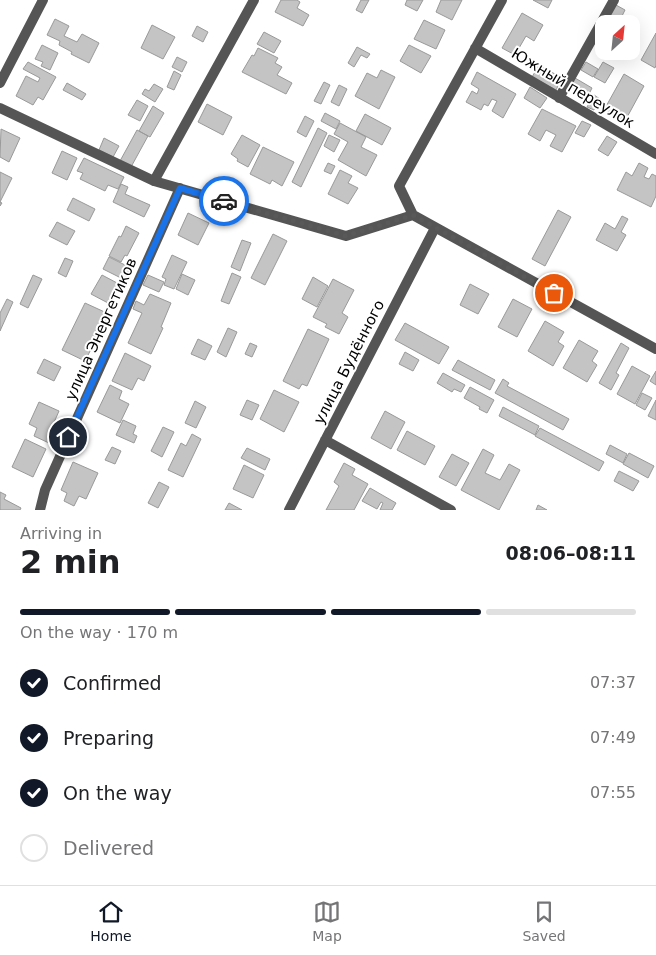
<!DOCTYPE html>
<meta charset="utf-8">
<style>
:root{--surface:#fff;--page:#f2f2f2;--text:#202124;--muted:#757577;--line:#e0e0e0;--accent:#111827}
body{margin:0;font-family:"DejaVu Sans",sans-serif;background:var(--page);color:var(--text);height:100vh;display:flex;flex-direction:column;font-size:19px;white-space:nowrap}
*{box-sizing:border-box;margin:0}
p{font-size:16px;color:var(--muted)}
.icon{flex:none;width:28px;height:28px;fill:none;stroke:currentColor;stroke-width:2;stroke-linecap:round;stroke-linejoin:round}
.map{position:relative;height:510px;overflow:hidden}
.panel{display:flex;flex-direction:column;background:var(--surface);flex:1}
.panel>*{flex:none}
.needle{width:32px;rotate:27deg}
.tools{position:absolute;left:595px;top:15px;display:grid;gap:10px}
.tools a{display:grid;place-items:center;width:45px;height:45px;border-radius:10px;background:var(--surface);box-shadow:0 5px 20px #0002;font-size:25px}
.pin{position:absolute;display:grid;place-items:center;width:42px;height:42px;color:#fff;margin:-21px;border:2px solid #fff;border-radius:50%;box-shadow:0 1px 5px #0007}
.courier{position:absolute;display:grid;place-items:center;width:50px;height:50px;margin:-25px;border:4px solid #1a73e8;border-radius:50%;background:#fff;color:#222;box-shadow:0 1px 6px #0007}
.headline em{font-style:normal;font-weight:700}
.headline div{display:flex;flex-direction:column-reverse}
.headline{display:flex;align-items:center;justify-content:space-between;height:85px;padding:0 20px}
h1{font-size:32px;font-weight:700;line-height:38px}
.bar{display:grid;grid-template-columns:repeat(4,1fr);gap:8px 5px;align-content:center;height:60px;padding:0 20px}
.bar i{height:6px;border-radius:4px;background:var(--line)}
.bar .on{background:var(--accent)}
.bar p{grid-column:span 4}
ol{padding:0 20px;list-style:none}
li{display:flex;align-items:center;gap:15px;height:55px}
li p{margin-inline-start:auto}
li .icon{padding:5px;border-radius:50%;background:var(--accent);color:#fff;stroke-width:4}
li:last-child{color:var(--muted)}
li i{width:28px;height:28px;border:2px solid var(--line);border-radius:50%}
.tabs{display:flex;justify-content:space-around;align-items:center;height:70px;border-top:1px solid var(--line);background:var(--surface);font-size:14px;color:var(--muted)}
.tabs a{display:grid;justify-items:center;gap:2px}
.tabs .on{color:var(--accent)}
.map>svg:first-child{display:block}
.building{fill:#c4c4c4;stroke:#999}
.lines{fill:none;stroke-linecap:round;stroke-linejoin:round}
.minor{stroke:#555;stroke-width:10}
.done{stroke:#595959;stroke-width:5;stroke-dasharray:0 9}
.route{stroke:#1a73e8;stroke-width:6}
.labels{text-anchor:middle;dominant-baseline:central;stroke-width:4;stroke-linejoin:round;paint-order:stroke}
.street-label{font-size:15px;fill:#000;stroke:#fff}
</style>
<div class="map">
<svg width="656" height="510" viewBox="0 0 656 510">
<rect width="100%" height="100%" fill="#fff"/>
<path class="building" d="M281,0H297L300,2L297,8L309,15L303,26L275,12Z
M361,0H369L362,13L356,10Z
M407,0H423L417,11L405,5Z
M441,0H462L452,20L436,12Z
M533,0H552L548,8Z
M616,5L625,10L619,22L609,16Z
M522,13L543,25L534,41L526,36L515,55L502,48Z
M55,19L69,26L64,36L77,42L82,34L99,43L89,63L71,54L72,52L59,45L60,41L47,35Z
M424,20L445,30L436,49L414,39Z
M152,25L175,37L163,59L141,48Z
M197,26L208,32L203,42L192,36Z
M264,32L281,41L274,53L257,44Z
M656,33V65L655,68L641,60Z
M42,45L58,53L50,70L41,66L43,62L35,59Z
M409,45L431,56L421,73L400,61Z
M357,47L370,54L367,58L361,55L354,67L348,63Z
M258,48L278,58L275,63L282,67L277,75L292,83L286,94L242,72L252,55L254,56Z
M177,57L187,62L182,72L172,67Z
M28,62L56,77L43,100L38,97L33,105L16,96L26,76L38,82L40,78L23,69Z
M586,62L598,69L593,77L581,70Z
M603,62L614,68L605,83L594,77Z
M539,65L562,78L556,90L532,77Z
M381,70L395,77L379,109L355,96L367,73L377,78Z
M174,71L181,75L174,90L167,87Z
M477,72L516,94L503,118L492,111L497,101L492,99L488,106L484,104L481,110L466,102L472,91L477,94L479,89L471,84Z
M624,74L644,86L625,121L604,110Z
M575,78L592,88L588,96L570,86Z
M324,82L330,85L321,104L314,101Z
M67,83L86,94L82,100L63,90Z
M154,84L163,89L155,102L142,94L145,89L149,91Z
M339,85L347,89L339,106L331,102Z
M530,87L547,98L540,108L524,98Z
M594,95L600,99L594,110L587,107Z
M137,100L148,106L140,121L128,115Z
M207,104L232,117L223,135L198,122Z
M153,106L164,113L150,137L139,131Z
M542,109L576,126L562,152L550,146L556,135L546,130L540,141L528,134Z
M325,113L340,121L336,129L321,121Z
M365,114L391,128L382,145L356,131Z
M305,116L314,121L306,137L297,132Z
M582,121L591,125L584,137L575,133Z
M340,123L366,137L361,147L377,155L366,176L338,160L348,142L334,134Z
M318,128L327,133L301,187L292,182Z
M1,129L20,138L9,162L0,157Z
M137,130L148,136L131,167L120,161Z
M242,135L260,145L248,167L237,161L238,159L231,154Z
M329,135L340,140L334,152L324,146Z
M607,136L617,142L608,156L598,150Z
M104,138L119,146L113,157L99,150Z
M263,147L294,162L282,186L272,180L270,184L250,174Z
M62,151L77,158L67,180L52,173Z
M84,158L124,177L118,189L108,185L105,191L80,179L83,173L77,171Z
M328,163L335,166L331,174L324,171Z
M639,163L648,168L644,177L649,179L652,174L656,176V196L651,207L617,190L626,172L632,176Z
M340,170L352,176L348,183L358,188L348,204L328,194Z
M0,172L12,178L0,202L2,203L0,206Z
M121,184L128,187L125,194L150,205L144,217L113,202Z
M73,198L95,209L89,221L67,210Z
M558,210L571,217L545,266L532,259Z
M188,213L209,223L198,245L178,235Z
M622,216L628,219L621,232L626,235L617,251L596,240L605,223L615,229Z
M57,222L75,231L67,245L49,236Z
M126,226L139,233L127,256L125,255L121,262L109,256L119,236L121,237Z
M273,234L287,241L265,285L251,278Z
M242,240L251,243L240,271L231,267Z
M172,255L187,262L174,289L164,285L166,279L162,277Z
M109,257L131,268L125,280L103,269Z
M65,258L73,261L66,277L58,273Z
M232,273L241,277L229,304L221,301Z
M182,274L195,280L188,295L176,289Z
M33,275L42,279L28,308L20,304Z
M102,275L119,284L108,303L91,294Z
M148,275L164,282L159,292L143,285Z
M313,277L328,286L317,307L302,299Z
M333,279L354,290L342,313L348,317L339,334L325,327L327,324L313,317Z
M470,284L489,294L478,314L460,305Z
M150,294L171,303L161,327L163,328L151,354L128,343L142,313L133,309L136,301L144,305Z
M7,299L13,302L0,331V313Z
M513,299L532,309L517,337L498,327Z
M85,303L109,314L85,361L62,350Z
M545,321L564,332L558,342L564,346L553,366L528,351Z
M405,323L449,347L439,364L395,340Z
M228,328L237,332L226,357L217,352Z
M308,329L329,339L307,386L302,384L299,389L283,381Z
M198,339L212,346L205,360L191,354Z
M579,340L598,351L592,361L597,365L587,382L563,368Z
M250,343L257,346L252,357L245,354Z
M621,343L629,348L616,373L619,375L611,390L599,383Z
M405,352L419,360L413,371L399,364Z
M125,353L151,366L144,381L138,378L132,390L112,381Z
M44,359L61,367L54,381L37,373Z
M458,360L495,380L490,390L452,370Z
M632,366L650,376L635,404L617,394Z
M656,371V385L650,381Z
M443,373L465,385L461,392L454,389L452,392L437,383Z
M503,379L509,383L507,386L569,419L563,430L495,393Z
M110,385L122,391L119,399L129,404L120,423L97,412Z
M470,387L494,400L487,413L479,409L480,407L464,398Z
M274,390L299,402L284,432L260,419Z
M642,393L652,398L645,410L636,405Z
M247,400L259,405L252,420L240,415Z
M656,400V420L648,416Z
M195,401L206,407L196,428L185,423Z
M39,402L59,411L52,427L56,429L49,443L34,436L37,428L29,424Z
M503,407L539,426L535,435L499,416Z
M385,411L405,422L391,449L371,438Z
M123,420L136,426L133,434L137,436L134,443L116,435Z
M163,427L174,432L162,457L151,451Z
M540,428L604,462L599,471L535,436Z
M407,431L435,446L425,465L397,450Z
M192,434L201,439L183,477L168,470L181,443L186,446Z
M25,439L46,449L33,477L12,467Z
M610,445L627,454L623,463L606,454Z
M112,447L121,451L115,464L105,460Z
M247,448L270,459L265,470L241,458Z
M483,449L494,455L485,473L500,480L509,464L520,470L499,510L461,490Z
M629,453L654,466L648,478L623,464Z
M452,454L469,463L456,486L439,477Z
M73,462L98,473L86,499L79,496L74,506L64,501L67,493L61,490Z
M344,463L355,469L352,475L368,484L354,510H326L339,486L334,482Z
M244,465L264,475L253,498L233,489Z
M619,471L639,481L633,491L614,481Z
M159,482L169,487L158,508L148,503Z
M370,488L396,503L392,510H380L383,503L381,502L377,509L362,501Z
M0,492L6,495L4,499L21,508L20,510H0Z
M229,503L242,510H225Z
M538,505L547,510H536Z"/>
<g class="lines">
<path class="minor" d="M475,48L656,154
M0,83L43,0
M559,98L614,0
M0,108L154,181L346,236L413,215
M154,181L254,0
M413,215L656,349
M413,215L399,186L502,0
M325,440L451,510
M40,510L45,490L180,188
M289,510L435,228"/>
</g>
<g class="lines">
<path class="done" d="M224,201L346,236L413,215L554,293"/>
<path class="route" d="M68,437L180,188L224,201"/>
</g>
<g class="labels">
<g class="street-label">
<text transform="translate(573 88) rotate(31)">Южный переулок</text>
<text transform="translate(101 329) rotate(-66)">улица Энергетиков</text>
<text transform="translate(349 362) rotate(-63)">улица Будённого</text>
</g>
</g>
</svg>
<div class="tools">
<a><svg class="needle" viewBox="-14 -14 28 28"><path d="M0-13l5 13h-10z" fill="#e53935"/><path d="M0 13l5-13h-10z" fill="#757577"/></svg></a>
</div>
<div class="pin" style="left:554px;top:293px;background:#ea580c"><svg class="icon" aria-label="bag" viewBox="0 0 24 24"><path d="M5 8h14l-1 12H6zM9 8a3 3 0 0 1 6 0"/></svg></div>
<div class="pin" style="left:68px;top:437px;background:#1f2937"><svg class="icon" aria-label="home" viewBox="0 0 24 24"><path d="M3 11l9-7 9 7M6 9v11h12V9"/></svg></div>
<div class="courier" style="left:224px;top:201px"><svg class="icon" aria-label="car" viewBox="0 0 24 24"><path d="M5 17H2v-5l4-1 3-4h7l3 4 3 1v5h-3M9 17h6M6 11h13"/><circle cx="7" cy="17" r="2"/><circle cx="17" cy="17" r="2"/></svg></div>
</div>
<section class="panel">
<div class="headline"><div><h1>2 min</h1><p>Arriving in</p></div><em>08:06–08:11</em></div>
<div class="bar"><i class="on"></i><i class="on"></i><i class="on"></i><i></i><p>On the way · 170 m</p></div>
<ol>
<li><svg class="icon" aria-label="check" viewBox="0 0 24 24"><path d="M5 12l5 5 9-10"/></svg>Confirmed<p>07:37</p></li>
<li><svg class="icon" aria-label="check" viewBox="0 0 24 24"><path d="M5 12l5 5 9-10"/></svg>Preparing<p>07:49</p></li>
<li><svg class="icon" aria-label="check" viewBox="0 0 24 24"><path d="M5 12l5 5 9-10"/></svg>On the way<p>07:55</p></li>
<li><i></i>Delivered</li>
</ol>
</section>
<nav class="tabs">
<a class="on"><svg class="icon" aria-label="home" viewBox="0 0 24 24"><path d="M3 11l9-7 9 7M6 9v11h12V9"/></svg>Home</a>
<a><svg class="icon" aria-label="map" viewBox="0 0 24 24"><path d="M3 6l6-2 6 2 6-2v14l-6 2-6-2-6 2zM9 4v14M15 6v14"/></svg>Map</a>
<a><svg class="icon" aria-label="saved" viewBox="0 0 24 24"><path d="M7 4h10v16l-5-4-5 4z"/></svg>Saved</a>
</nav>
